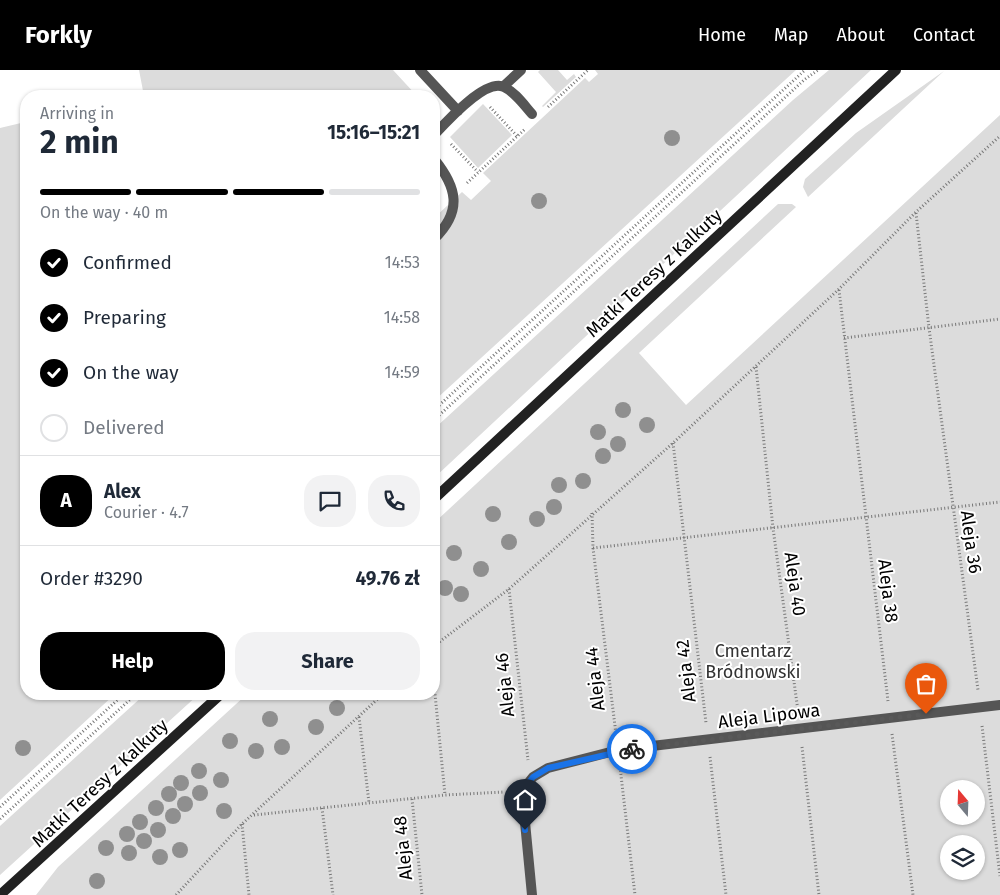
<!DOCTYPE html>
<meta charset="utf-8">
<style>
:root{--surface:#fff;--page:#f2f2f3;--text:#1f2937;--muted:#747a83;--line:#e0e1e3;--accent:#000}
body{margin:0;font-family:"Fira Sans",sans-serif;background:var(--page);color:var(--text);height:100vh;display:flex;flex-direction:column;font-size:19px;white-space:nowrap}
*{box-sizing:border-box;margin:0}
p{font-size:16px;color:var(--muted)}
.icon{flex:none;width:28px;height:28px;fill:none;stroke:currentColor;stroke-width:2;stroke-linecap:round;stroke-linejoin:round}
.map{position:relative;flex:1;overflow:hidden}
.side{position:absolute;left:20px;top:20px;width:420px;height:610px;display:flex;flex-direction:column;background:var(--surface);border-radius:20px;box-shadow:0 1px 4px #0004}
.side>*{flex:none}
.needle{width:32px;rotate:341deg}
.fabs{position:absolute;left:940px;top:710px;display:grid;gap:10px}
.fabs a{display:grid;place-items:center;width:45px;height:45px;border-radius:50%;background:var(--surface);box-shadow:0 1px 4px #0004;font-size:25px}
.pin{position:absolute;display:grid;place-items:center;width:42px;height:42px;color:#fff;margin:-51px -21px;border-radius:50% 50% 50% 0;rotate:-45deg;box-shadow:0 0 5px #0007}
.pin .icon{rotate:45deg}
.courier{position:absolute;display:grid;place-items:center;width:50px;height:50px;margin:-25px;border:4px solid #1a73e8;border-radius:50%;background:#fff;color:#222;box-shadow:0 1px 6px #0007}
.head em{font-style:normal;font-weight:700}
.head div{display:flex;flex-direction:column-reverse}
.head{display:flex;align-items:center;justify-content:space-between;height:85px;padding:0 20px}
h1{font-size:32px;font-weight:700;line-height:38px}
.bar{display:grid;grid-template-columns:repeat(4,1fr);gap:8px 5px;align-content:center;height:60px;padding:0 20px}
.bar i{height:6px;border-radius:4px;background:var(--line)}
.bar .current{background:var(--accent)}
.bar p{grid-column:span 4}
.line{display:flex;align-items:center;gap:12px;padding:0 20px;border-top:1px solid var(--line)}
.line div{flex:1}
.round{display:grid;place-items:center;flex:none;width:52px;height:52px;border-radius:20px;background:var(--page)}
ol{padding:0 20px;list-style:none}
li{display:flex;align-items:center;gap:15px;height:55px}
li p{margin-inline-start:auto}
li .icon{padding:5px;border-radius:50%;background:var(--accent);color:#fff;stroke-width:4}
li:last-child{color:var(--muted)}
li i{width:28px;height:28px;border:2px solid var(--line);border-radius:50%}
.button{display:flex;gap:10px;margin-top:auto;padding:10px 20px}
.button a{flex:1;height:58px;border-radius:20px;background:var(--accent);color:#fff;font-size:20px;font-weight:700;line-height:58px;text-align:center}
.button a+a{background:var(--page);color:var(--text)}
header{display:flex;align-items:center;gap:30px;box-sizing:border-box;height:70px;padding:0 25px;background:var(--accent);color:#fff}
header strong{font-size:24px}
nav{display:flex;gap:28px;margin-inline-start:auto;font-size:18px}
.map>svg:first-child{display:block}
.green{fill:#dcdcdc;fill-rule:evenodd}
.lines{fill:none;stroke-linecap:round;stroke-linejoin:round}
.path{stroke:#777;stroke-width:3;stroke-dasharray:1 2.5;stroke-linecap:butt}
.lane{stroke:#555;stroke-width:10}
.street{stroke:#555;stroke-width:10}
.secondary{stroke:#222;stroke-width:10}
.tree{fill:#8f8f8f}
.done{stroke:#595959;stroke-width:5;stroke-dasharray:0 9}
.route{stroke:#1a73e8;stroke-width:6}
.labels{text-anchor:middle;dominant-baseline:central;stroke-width:4;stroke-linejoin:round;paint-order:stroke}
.street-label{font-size:18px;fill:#000;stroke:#fff}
.park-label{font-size:18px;fill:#333;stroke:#fff}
</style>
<header>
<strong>Forkly</strong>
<nav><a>Home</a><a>Map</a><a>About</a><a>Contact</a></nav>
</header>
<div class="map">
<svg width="1000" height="825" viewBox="0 0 1000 825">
<rect width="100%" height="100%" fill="#fff"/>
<path class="green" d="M139,0H393L417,26H144Z
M540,0H558L567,10L574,4L576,7L543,37L542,36L556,22L538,2Z
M595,0H796L434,331V148L462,122L471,130L491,111L483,103L585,8L589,12L598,4Z
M829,0H871L434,408V359L793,30Z
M944,1L808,127L803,117L805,109L856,63Z
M483,34L512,65L478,98L450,67Z
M1000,45V825H36L58,797L247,624H434V453L778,134H792L796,137L639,283L686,335ZM949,719H976V746H949ZM949,774H976V801H949Z
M21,53L22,57L26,56V624H115L0,730V58Z
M145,624H199L0,805V756Z"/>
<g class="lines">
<path class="path" d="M490,37L517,66
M548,37L588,0
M451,74L478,102
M467,113L525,59
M916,143L929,258L978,620
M839,220L888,631
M844,268L1000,249
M756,297L773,458L798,641
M434,340L805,0
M434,350L804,10L818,0
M673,373L706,653
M592,443L593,478L1000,432
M593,478L616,664
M509,519L528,690
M434,576L509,519L673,373L839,219L916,142L1000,66
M434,614L445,725
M359,647L369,733
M982,656L1000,806
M892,664L913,825
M802,677L819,825
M710,687L726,825
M620,697L635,825
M412,729L422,825
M0,737L124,624
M322,738L333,825
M254,745L445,725L504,722
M0,749L136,624
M242,754L249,825
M176,825L242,754L383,624"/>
<path class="lane" d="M420,0L458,41
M504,16L521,0
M434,65C446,52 486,8 504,17C515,22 524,35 532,44
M434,89C457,117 463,141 434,169"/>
<path class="street" d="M532,825L522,721L533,707L548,698L618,680L1000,635"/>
<path class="secondary" d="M434,429L896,0
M0,825L221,624"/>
</g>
<g class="tree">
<circle cx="672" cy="68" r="8"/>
<circle cx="539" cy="131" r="8"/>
<circle cx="623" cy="340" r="8"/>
<circle cx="647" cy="355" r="8"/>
<circle cx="598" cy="362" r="8"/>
<circle cx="618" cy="374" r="8"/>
<circle cx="603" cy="386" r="8"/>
<circle cx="583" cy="411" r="8"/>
<circle cx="559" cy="415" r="8"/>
<circle cx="554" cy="437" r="8"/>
<circle cx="493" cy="444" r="8"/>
<circle cx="537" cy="449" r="8"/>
<circle cx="509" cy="472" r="8"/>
<circle cx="454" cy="483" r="8"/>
<circle cx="481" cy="499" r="8"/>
<circle cx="445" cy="518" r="8"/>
<circle cx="461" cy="524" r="8"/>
<circle cx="337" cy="638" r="8"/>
<circle cx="270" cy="649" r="8"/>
<circle cx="316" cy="657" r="8"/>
<circle cx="230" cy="671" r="8"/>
<circle cx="282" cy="677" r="8"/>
<circle cx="23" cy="678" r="8"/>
<circle cx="256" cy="681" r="8"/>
<circle cx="199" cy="701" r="8"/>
<circle cx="221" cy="710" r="8"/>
<circle cx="181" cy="713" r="8"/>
<circle cx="200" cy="723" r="8"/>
<circle cx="169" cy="724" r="8"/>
<circle cx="185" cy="734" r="8"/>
<circle cx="156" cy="738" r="8"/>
<circle cx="224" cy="741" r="8"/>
<circle cx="173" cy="746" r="8"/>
<circle cx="140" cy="752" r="8"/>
<circle cx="158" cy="760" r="8"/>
<circle cx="127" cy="764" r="8"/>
<circle cx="144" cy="771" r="8"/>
<circle cx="106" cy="778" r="8"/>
<circle cx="180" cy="780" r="8"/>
<circle cx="129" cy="783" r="8"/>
<circle cx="160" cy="787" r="8"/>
<circle cx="97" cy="811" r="8"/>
</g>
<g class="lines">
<path class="done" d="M632,679L926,644"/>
<path class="route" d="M525,760L522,721L533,707L548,698L632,679"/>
</g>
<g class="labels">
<g class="street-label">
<text transform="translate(654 203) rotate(-43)">Matki Teresy z Kalkuty</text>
<text transform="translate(971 472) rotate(82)">Aleja 36</text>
<text transform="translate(795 514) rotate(82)">Aleja 40</text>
<text transform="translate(888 521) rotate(83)">Aleja 38</text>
<text transform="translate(686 601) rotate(-97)">Aleja 42</text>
<text transform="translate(595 609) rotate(-97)">Aleja 44</text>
<text transform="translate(505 615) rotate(-96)">Aleja 46</text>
<text transform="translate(769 646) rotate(-7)">Aleja Lipowa</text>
<text transform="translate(100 713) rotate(-43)">Matki Teresy z Kalkuty</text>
<text transform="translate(403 778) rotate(-96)">Aleja 48</text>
</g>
<g class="park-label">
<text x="753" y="581">Cmentarz<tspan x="753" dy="21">Bródnowski</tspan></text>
</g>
</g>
</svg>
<div class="fabs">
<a><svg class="needle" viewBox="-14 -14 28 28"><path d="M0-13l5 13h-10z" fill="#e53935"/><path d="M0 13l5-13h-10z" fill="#747a83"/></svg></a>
<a><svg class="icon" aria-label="layers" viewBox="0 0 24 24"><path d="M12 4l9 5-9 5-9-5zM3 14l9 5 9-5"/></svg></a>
</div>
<div class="pin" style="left:926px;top:644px;background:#ea580c"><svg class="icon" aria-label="bag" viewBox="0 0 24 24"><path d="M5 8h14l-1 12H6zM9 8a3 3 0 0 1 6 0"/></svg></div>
<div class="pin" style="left:525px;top:760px;background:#1f2937"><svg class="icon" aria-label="home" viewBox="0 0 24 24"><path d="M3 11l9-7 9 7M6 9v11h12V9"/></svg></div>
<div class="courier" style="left:632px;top:679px"><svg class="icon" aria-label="bike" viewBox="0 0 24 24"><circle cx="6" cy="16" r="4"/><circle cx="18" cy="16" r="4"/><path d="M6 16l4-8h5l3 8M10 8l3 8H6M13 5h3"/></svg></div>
<section class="side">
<div class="head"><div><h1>2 min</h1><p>Arriving in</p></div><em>15:16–15:21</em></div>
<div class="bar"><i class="current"></i><i class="current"></i><i class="current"></i><i></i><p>On the way · 40 m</p></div>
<ol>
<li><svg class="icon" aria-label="check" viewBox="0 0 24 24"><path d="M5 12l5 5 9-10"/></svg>Confirmed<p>14:53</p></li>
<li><svg class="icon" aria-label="check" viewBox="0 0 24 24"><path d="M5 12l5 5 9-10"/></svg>Preparing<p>14:58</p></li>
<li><svg class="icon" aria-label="check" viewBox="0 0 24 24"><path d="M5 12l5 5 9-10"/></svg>On the way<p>14:59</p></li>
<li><i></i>Delivered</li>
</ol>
<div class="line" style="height:90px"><b class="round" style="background:var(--accent);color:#fff">A</b><div><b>Alex</b><p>Courier · 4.7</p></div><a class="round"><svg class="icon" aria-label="chat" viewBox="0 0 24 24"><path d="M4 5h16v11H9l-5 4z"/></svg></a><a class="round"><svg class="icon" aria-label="phone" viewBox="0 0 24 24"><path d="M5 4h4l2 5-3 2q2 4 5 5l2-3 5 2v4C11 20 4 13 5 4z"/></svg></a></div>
<div class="line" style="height:65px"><div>Order #3290</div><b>49.76 zł</b></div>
<div class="button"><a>Help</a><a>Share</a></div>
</section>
</div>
